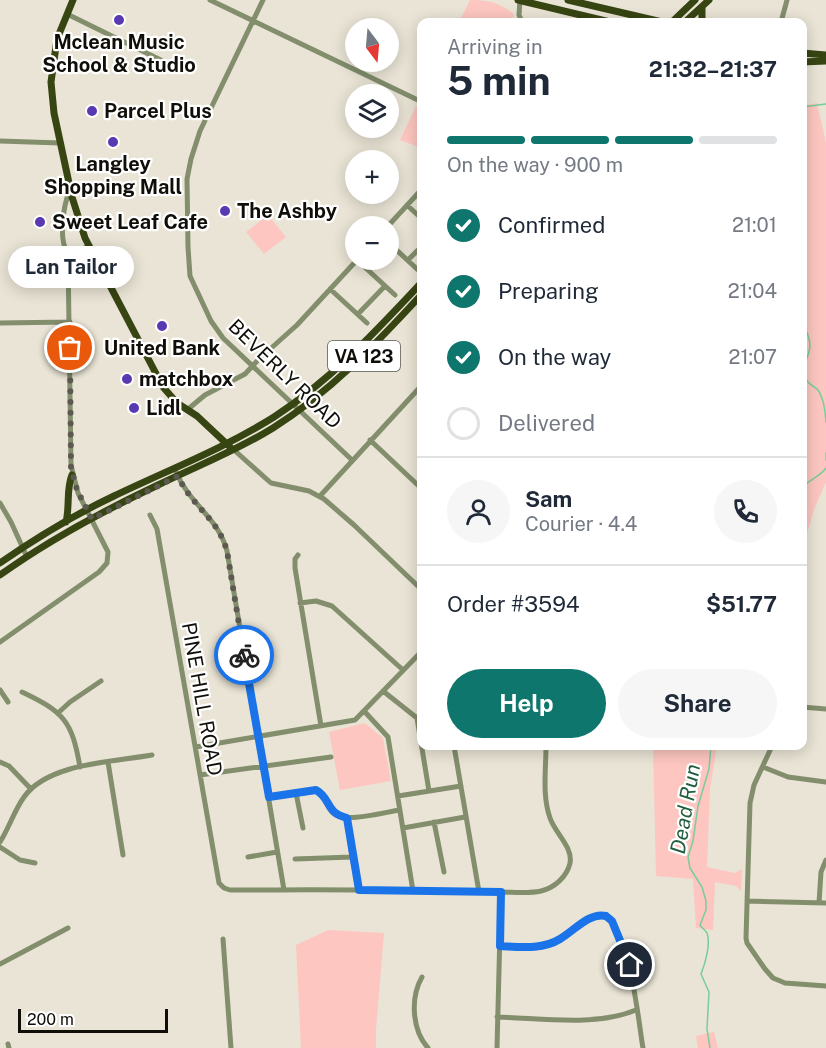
<!DOCTYPE html>
<meta charset="utf-8">
<style>
:root{--surface:#fff;--page:#f6f6f7;--text:#1f2937;--muted:#747a83;--line:#e0e1e3;--accent:#0f766e}
body{margin:0;font-family:"Public Sans",sans-serif;background:var(--page);color:var(--text);height:100vh;display:flex;flex-direction:column;font-size:22px;white-space:nowrap}
*{box-sizing:border-box;margin:0}
p{font-size:20px;color:var(--muted)}
.icon{flex:none;width:33px;height:33px;fill:none;stroke:currentColor;stroke-width:2;stroke-linecap:round;stroke-linejoin:round}
.map{position:relative;flex:1;overflow:hidden}
.side{position:absolute;left:417px;top:18px;width:390px;height:732px;display:flex;flex-direction:column;background:var(--surface);border-radius:12px;box-shadow:0 3px 15px #0003}
.side>*{flex:none}
.needle{width:39px;rotate:164deg}
.tools{position:absolute;left:345px;top:18px;display:grid;gap:12px}
.tools a{display:grid;place-items:center;width:54px;height:54px;border-radius:50%;background:var(--surface);box-shadow:0 3px 15px #0003;font-size:30px}
.scale{position:absolute;left:18px;bottom:15px;width:150px;box-sizing:border-box;padding-left:6px;border:3px solid #100e09;border-top:0;font-size:16px;line-height:21px;white-space:nowrap;color:#100e09;-webkit-text-stroke:4px #fff;paint-order:stroke}
.pin{position:absolute;display:grid;place-items:center;width:51px;height:51px;color:#fff;margin:-26px;border:3px solid #fff;border-radius:50%;box-shadow:0 2px 6px #0007}
.courier{position:absolute;display:grid;place-items:center;width:60px;height:60px;margin:-30px;border:4px solid #1a73e8;border-radius:50%;background:#fff;color:#222;box-shadow:0 2px 8px #0007}
.bubble{position:absolute;height:42px;border-radius:21px;background:var(--surface);box-shadow:0 3px 15px #0003;font-size:20px;font-weight:700;line-height:42px;text-align:center}
.head em{font-style:normal;font-weight:700}
.head div{display:flex;flex-direction:column-reverse}
.head{display:flex;align-items:center;justify-content:space-between;height:102px;padding:0 30px}
h1{font-size:39px;font-weight:700;line-height:45px}
.bar{display:grid;grid-template-columns:repeat(4,1fr);gap:9px 6px;align-content:center;height:72px;padding:0 30px}
.bar i{height:8px;border-radius:4px;background:var(--line)}
.bar .active{background:var(--accent)}
.bar p{grid-column:span 4}
.line{display:flex;align-items:center;gap:15px;padding:0 30px;border-top:2px solid var(--line)}
.line div{flex:1}
.round{display:grid;place-items:center;flex:none;width:63px;height:63px;border-radius:32px;background:var(--page)}
ol{padding:0 30px;list-style:none}
li{display:flex;align-items:center;gap:18px;height:66px}
li p{margin-inline-start:auto}
li .icon{padding:6px;border-radius:50%;background:var(--accent);color:#fff;stroke-width:4}
li:last-child{color:var(--muted)}
li i{width:33px;height:33px;border:3px solid var(--line);border-radius:50%}
.button{display:flex;gap:12px;margin-top:auto;padding:12px 30px}
.button a{flex:1;height:69px;border-radius:36px;background:var(--accent);color:#fff;font-size:24px;font-weight:700;line-height:69px;text-align:center}
.button a+a{background:var(--page);color:var(--text)}
.map>svg:first-child{display:block}
.green{fill:#fdc6c0}
.lines{fill:none;stroke-linecap:round;stroke-linejoin:round}
.stream{stroke:#78cd9a;stroke-width:1.5}
.minor{stroke:#828e6c;stroke-width:5}
.major{stroke:#374513;stroke-width:7}
.done{stroke:#5c5950;stroke-width:6;stroke-dasharray:0 10.8}
.route{stroke:#1a73e8;stroke-width:8}
.poi-dot{fill:#5939b1;stroke:#fff;stroke-width:2}
.labels{text-anchor:middle;dominant-baseline:central;stroke-width:4.5;stroke-linejoin:round;paint-order:stroke}
.shield{fill:#fff;stroke:#585653;stroke-width:1.5}
.shield-label{font-size:18px;font-weight:bold;fill:#100e09}
.poi-label{font-size:20px;font-weight:bold;fill:#100e09;stroke:#fff;text-anchor:start}
.street-label{font-size:20px;fill:#100e09;stroke:#fff}
.water-label{font-size:21px;font-style:italic;fill:#215e3d;stroke:#fff}
</style>
<div class="map">
<svg width="826" height="1048" viewBox="0 0 826 1048">
<rect width="100%" height="100%" fill="#e9e4d5"/>
<path class="green" d="M470,0C488,0 500,3 514,14L512,19L515,22H459Z
M817,103L826,143V482L815,507L803,546L802,106Z
M416,106L421,108V148L400,140Z
M268,215L286,237L264,254L246,232Z
M365,723L383,738L391,781L340,790L329,732Z
M653,746H717L710,789L707,867L735,873L742,869L741,891L736,886L715,882L713,930L696,928L693,879L656,876Z
M328,930L384,933L376,1030V1048H301L296,945Z
M714,1032L718,1048H698L696,1036Z"/>
<g class="lines">
<path class="stream" d="M802,107L826,104
M802,323C821,354 799,357 805,377C807,384 813,385 818,390C824,399 825,411 826,422
M826,453V460
M802,488C809,479 820,477 826,468
M802,514L805,524L802,528
M710,1048L707,1029L709,992L701,974C705,964 711,944 707,933C705,930 702,928 700,925L706,910V901L702,887L690,868L688,857L693,841L698,806L709,769L711,746"/>
<path class="minor" d="M210,0L422,102
M263,0L200,131L191,159L187,179L188,247L190,276L211,321L223,338L352,460
M520,0L519,15L522,22
M67,14L175,67
M781,22L787,0
M0,141L60,143
M407,205L422,219
M388,226L422,189
M388,242L418,270
M68,255L89,246
M357,260L395,295
M408,260L422,246
M330,289L367,323
M358,314L385,286
M0,323L70,322
M187,410L205,395L245,374L259,359L297,325L357,260
M370,440L422,489
M234,450L271,483L309,491L324,499L354,525L422,590
M176,472C190,505 218,517 227,551L284,890
M320,496L422,385
M0,503L11,522L27,557
M150,515L157,529L219,883L224,888L230,890C291,890 352,889 413,891C442,892 471,892 500,892C513,892 528,894 541,891C554,888 567,877 570,863C573,847 555,833 550,818C542,796 546,769 546,746
M298,555L295,559V568L321,726
M300,603L316,601L332,606L403,670
M0,642L99,572L107,563L108,552L78,493L71,465L68,255C58,238 63,207 70,189
M0,690L8,702
M383,691L417,718L429,791
M22,692C64,712 72,721 80,767
M802,707L826,709
M365,712L388,737L413,891
M58,713L70,702L101,681
M454,746L479,892
M772,746L754,785L750,803L746,938L747,943L765,969L773,978L785,983L826,986
M196,747L355,720L422,651
M0,762L9,766L31,789
M108,762L123,855
M763,767L788,777L826,782
M200,775L331,757
M296,793L303,828
M398,796L461,786
M269,797L316,790C326,795 326,806 333,813C344,824 385,812 400,810
M347,818L352,857L359,889
M434,822L444,872
M403,828L465,817
M0,842C9,828 14,811 24,797C48,763 113,762 152,755
M0,847L20,860L35,863
M248,857L277,852
M295,859L352,857
M747,901L826,903
M819,903L821,872L826,860
M223,939L231,1048
M500,946C519,947 541,950 559,940C571,933 581,923 593,917C628,899 639,1028 643,1048
M0,964L68,928
M422,977C410,998 412,1030 428,1048
M497,1017C541,1018 595,1027 636,1010
M8,1044L9,1048
M497,1048L501,892"/>
<path class="major" d="M73,0L57,39L51,82L54,113L72,197L85,238L163,387L177,403L197,416L230,447
M518,0L610,22
M568,0L662,22
M702,7V22
M672,22L695,0
M685,22L709,0
M802,53L826,55
M802,62L826,61
M66,522C70,506 66,489 72,475
M0,563C36,538 74,515 114,496C168,470 223,449 274,417C331,380 376,331 422,282
M0,575C49,540 103,511 158,485C197,466 236,451 273,428C330,392 376,344 422,294"/>
</g>
<g class="lines">
<path class="done" d="M70,348L71,468L77,490L92,519L178,476C191,506 218,518 227,551L244,655"/>
<path class="route" d="M244,655L269,797L316,790C332,799 324,812 347,818L359,890L501,892L500,946C520,947 542,950 560,939C574,931 589,912 606,916L612,921L630,965"/>
</g>
<g class="poi-dot">
<circle cx="119" cy="20" r="6"/>
<circle cx="92" cy="111" r="6"/>
<circle cx="113" cy="142" r="6"/>
<circle cx="225" cy="211" r="6"/>
<circle cx="40" cy="222" r="6"/>
<circle cx="162" cy="326" r="6"/>
<circle cx="127" cy="379" r="6"/>
<circle cx="134" cy="408" r="6"/>
</g>
<g class="labels">
<rect class="shield" x="328" y="341" width="72" height="30" rx="4.5"/>
<g class="shield-label">
<text x="364" y="356">VA 123</text>
</g>
<g class="poi-label">
<text x="119" y="42" text-anchor="middle">Mclean Music<tspan x="119" dy="23">School &amp; Studio</tspan></text>
<text x="104" y="111">Parcel Plus</text>
<text x="113" y="164" text-anchor="middle">Langley<tspan x="113" dy="23">Shopping Mall</tspan></text>
<text x="237" y="211">The Ashby</text>
<text x="52" y="222">Sweet Leaf Cafe</text>
<text x="162" y="348" text-anchor="middle">United Bank</text>
<text x="139" y="379">matchbox</text>
<text x="146" y="408">Lidl</text>
</g>
<g class="street-label">
<text transform="translate(285 374) rotate(44)">BEVERLY ROAD</text>
<text transform="translate(202 699) rotate(80)">PINE HILL ROAD</text>
</g>
<g class="water-label">
<text transform="translate(685 809) rotate(-80)">Dead Run</text>
</g>
</g>
</svg>
<div class="tools">
<a><svg class="needle" viewBox="-14 -14 28 28"><path d="M0-13l5 13h-10z" fill="#e53935"/><path d="M0 13l5-13h-10z" fill="#747a83"/></svg></a>
<a><svg class="icon" aria-label="layers" viewBox="0 0 24 24"><path d="M12 4l9 5-9 5-9-5zM3 14l9 5 9-5"/></svg></a>
<a>+</a>
<a>−</a>
</div>
<div class="scale">200 m</div>
<div class="pin" style="left:70px;top:348px;background:#ea580c"><svg class="icon" aria-label="bag" viewBox="0 0 24 24"><path d="M5 8h14l-1 12H6zM9 8a3 3 0 0 1 6 0"/></svg></div>
<div class="pin" style="left:630px;top:965px;background:#1f2937"><svg class="icon" aria-label="home" viewBox="0 0 24 24"><path d="M3 11l9-7 9 7M6 9v11h12V9"/></svg></div>
<div class="courier" style="left:244px;top:655px"><svg class="icon" aria-label="bike" viewBox="0 0 24 24"><circle cx="6" cy="16" r="4"/><circle cx="18" cy="16" r="4"/><path d="M6 16l4-8h5l3 8M10 8l3 8H6M13 5h3"/></svg></div>
<div class="bubble" style="left:8px;top:246px;width:126px">Lan Tailor</div>
<section class="side">
<div class="head"><div><h1>5 min</h1><p>Arriving in</p></div><em>21:32–21:37</em></div>
<div class="bar"><i class="active"></i><i class="active"></i><i class="active"></i><i></i><p>On the way · 900 m</p></div>
<ol>
<li><svg class="icon" aria-label="check" viewBox="0 0 24 24"><path d="M5 12l5 5 9-10"/></svg>Confirmed<p>21:01</p></li>
<li><svg class="icon" aria-label="check" viewBox="0 0 24 24"><path d="M5 12l5 5 9-10"/></svg>Preparing<p>21:04</p></li>
<li><svg class="icon" aria-label="check" viewBox="0 0 24 24"><path d="M5 12l5 5 9-10"/></svg>On the way<p>21:07</p></li>
<li><i></i>Delivered</li>
</ol>
<div class="line" style="height:108px"><a class="round"><svg class="icon" aria-label="person" viewBox="0 0 24 24"><circle cx="12" cy="8" r="4"/><path d="M4 21q1-7 8-7t8 7"/></svg></a><div><b>Sam</b><p>Courier · 4.4</p></div><a class="round"><svg class="icon" aria-label="phone" viewBox="0 0 24 24"><path d="M5 4h4l2 5-3 2q2 4 5 5l2-3 5 2v4C11 20 4 13 5 4z"/></svg></a></div>
<div class="line" style="height:78px"><div>Order #3594</div><b>$51.77</b></div>
<div class="button"><a>Help</a><a>Share</a></div>
</section>
</div>
